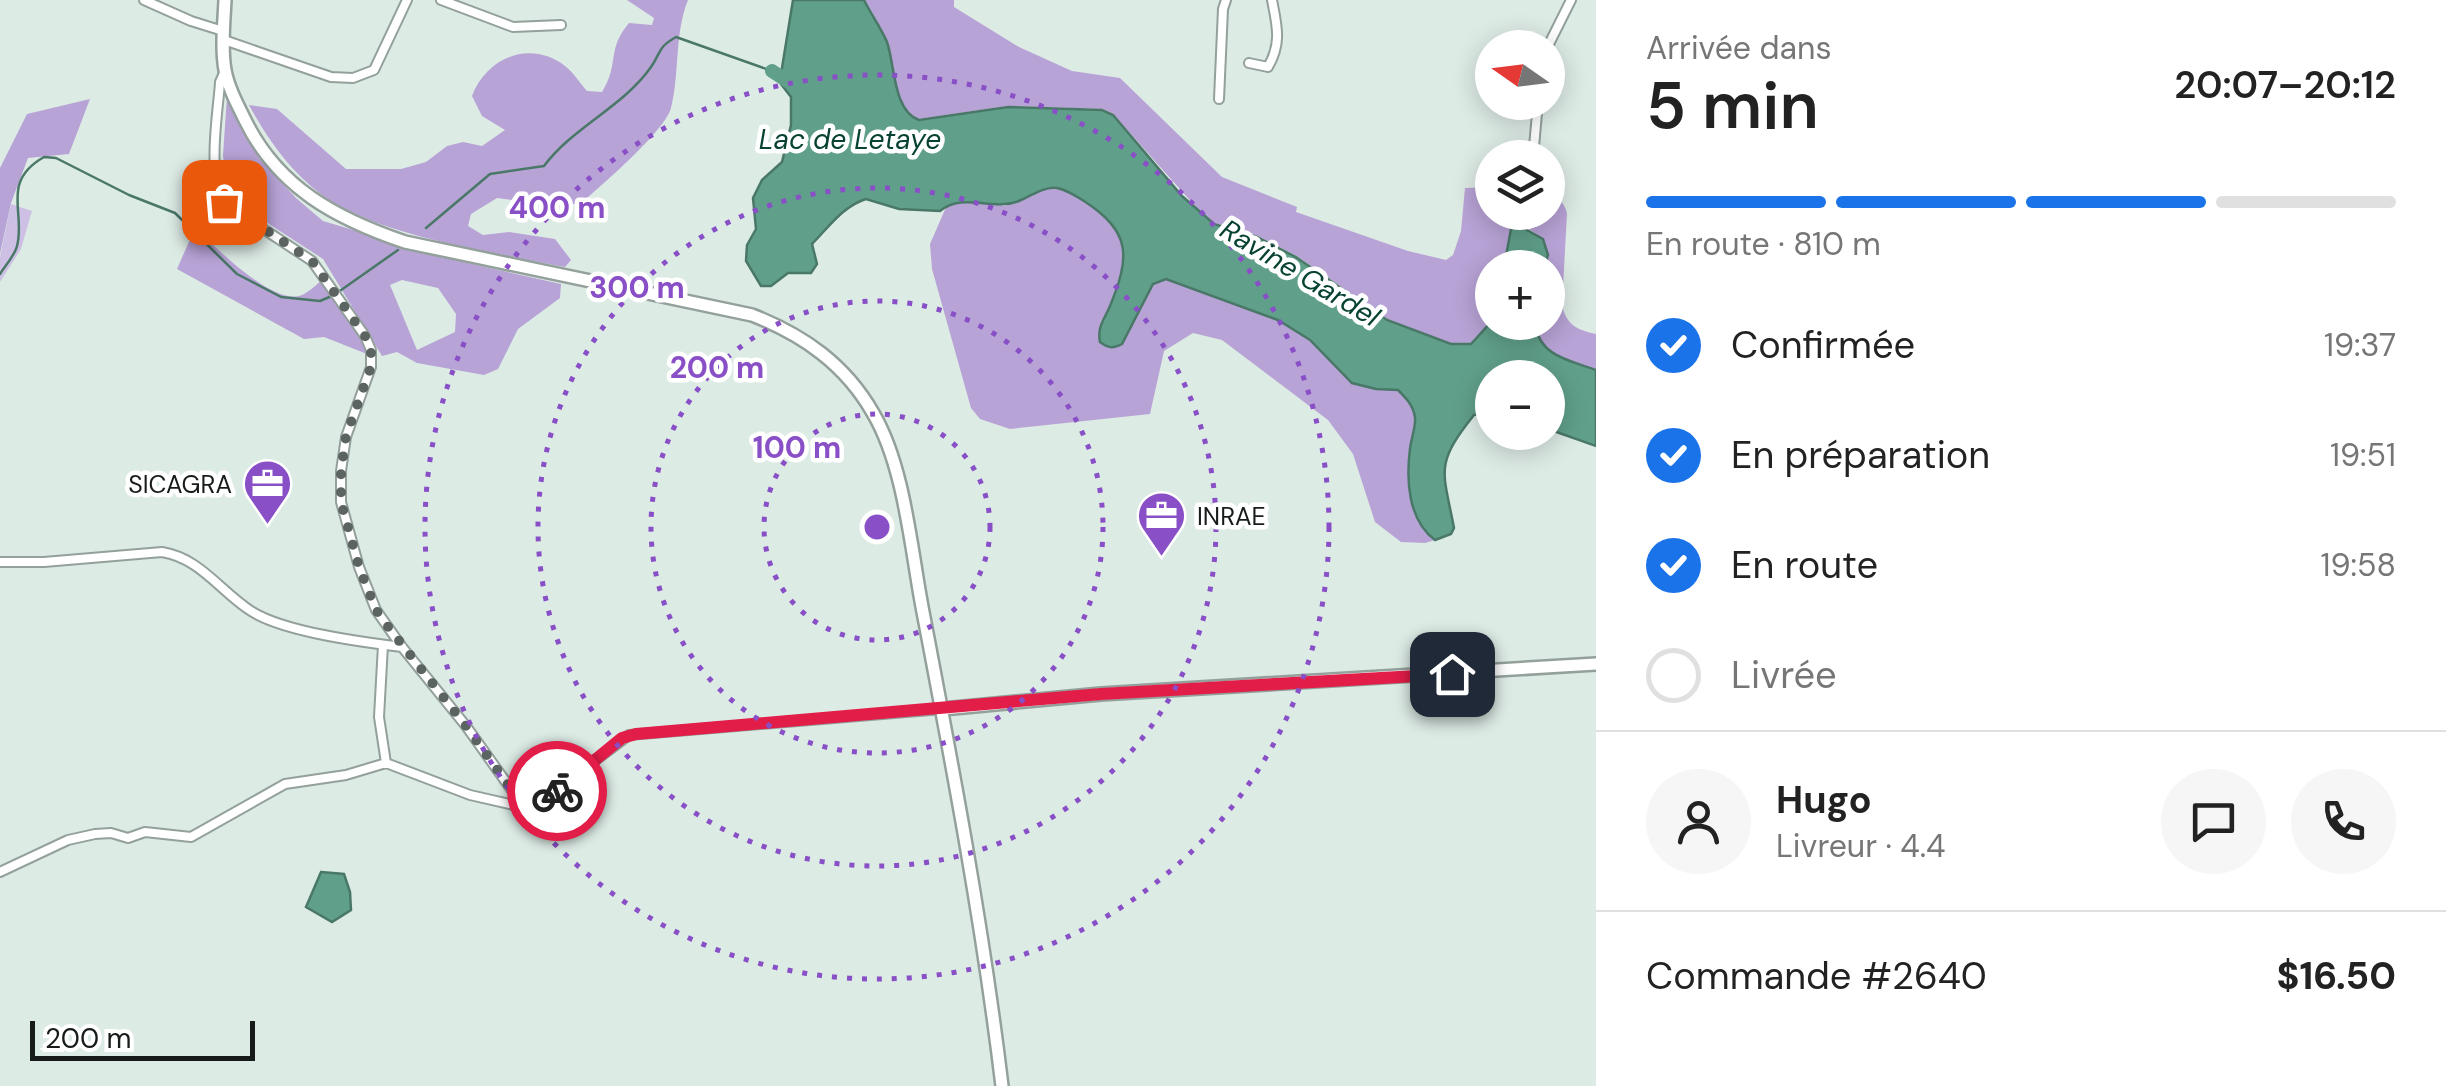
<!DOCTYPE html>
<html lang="fr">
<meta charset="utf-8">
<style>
:root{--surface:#fff;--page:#f6f6f6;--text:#222;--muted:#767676;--line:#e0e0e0;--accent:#1a73e8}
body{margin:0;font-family:"DM Sans",sans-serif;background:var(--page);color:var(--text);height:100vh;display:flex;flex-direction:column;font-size:38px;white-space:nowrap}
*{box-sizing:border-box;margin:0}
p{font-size:32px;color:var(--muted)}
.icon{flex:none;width:55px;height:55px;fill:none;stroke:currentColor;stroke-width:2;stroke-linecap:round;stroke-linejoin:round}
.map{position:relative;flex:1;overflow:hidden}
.sheet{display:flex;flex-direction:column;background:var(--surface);width:850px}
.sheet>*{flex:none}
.needle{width:65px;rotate:284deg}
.fabs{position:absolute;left:1475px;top:30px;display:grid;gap:20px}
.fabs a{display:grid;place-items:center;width:90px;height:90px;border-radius:50%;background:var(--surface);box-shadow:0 5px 25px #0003;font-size:50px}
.scale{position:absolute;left:30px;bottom:25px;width:225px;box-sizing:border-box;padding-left:10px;border:5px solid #171b1a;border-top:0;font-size:28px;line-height:35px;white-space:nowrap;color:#171b1a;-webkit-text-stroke:8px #fff;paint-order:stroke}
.pin{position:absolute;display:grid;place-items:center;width:85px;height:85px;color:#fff;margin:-42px;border-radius:20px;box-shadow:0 5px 15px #0006}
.courier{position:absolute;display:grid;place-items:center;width:100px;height:100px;margin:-50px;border:8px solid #e11d48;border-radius:50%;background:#fff;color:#222;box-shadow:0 2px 12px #0007}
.head em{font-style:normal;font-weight:600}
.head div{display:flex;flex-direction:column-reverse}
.head{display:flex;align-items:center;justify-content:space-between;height:170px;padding:0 50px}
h1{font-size:65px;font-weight:600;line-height:75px}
.bar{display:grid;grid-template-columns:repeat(4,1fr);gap:15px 10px;align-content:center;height:120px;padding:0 50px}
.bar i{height:12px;border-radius:8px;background:var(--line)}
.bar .selected{background:var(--accent)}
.bar p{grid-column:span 4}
.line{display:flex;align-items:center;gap:25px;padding:0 50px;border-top:2px solid var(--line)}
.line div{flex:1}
.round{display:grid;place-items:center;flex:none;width:105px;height:105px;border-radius:52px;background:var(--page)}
ol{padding:0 50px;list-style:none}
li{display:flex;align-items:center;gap:30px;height:110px}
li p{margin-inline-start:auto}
li .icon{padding:10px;border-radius:50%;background:var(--accent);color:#fff;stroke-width:4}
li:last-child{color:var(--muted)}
li i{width:55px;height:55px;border:5px solid var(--line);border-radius:50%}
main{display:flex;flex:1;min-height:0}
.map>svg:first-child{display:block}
.green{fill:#cec0e4}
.forest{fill:#b8a3d6;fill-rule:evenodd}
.water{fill:#60a08a;stroke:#4a7868;stroke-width:2.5}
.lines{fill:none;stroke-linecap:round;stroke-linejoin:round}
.stream{stroke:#4a7868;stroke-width:2.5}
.river{stroke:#60a08a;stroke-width:14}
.street-casing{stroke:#93a09b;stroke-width:12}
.secondary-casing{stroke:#93a09b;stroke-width:16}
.street{stroke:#fff;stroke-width:8}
.secondary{stroke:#fff;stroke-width:11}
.done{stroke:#5c6461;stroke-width:10;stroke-dasharray:0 18}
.route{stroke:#e11d48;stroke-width:12}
.ring{fill:none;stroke:#894fc6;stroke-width:5;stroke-dasharray:5 10}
.labels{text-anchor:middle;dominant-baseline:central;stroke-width:9;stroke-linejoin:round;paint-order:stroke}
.poi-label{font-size:25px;fill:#171b1a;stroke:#fff;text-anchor:end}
.water-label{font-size:28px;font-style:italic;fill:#074232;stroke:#fff}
.centre{fill:#894fc6;stroke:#fff;stroke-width:5}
.ring-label{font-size:30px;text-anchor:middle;font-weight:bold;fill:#894fc6;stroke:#fff;stroke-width:9;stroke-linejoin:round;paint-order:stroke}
</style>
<main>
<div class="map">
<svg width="1596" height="1086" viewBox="0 0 1596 1086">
<rect width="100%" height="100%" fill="#ddebe5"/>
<path class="green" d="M11,204L32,211L21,249L0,282V257Z"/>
<path class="forest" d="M627,0H688C674,35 680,73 671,108C665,131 600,187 580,204H544L497,198L471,214L468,226L483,235L509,232L555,239L571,260L565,267C499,254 375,235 322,195C290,171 268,140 249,105L277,109L346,169H401L426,162L447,146L463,142L482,146L505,130L482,116L472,96C486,58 530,39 565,66C573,72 580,83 587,91L602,92C620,63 606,50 629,23L652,25L654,18Z
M865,0H954V7L1019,47L1072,71L1120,78L1222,177L1297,207L1296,212L1408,251L1446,260L1453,255L1461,231L1465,188L1492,187V212H1548V193C1558,196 1564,202 1567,213L1562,306C1567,325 1577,330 1596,334V370C1568,360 1540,355 1535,323L1548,322V268L1544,267C1551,244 1539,232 1518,224L1511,229L1503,267L1492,268V320L1470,344H1451L1387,319L1297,256L1258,236L1215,223L1203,215L1113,114L1103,109L1008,106L918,119C895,110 895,66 888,44C883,29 873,14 865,0Z
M227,97L259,158L296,198L323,221L458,261L561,284L560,298L518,329L498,369L484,375L417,363L397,352L382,356L323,259L243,207L226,186L223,155ZM402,280L438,288L456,314L455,332L417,350L390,285Z
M90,99L69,154L28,158L11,203L0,254V168L27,114Z
M1050,185C1082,192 1123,221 1126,256L1109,308L1101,322L1138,314L1153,283L1166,279L1278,320L1310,339L1352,383L1376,389L1397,390L1409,401L1415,417L1409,454L1415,516L1435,540L1425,543L1401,542L1375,522L1353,454L1328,420L1222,340L1193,333L1164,351L1150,414L1010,429L980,419L971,408L932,269L930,244L947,205L963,201L1005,206Z
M195,228C215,246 273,307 302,295C309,292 316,285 322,280L363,338L367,354L324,337L304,339L177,269Z"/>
<path class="water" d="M793,0H864C871,14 881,28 887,42C895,65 893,111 919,120L1008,107L1102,110L1113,115L1182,196L1214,224L1257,237L1296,257L1387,320L1451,344H1471L1492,321L1535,323C1539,356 1568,360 1596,370V446L1548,429V378H1492V411L1474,415C1434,465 1443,470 1454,528L1451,534L1435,540C1408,520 1406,480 1410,449C1411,439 1416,427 1415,417C1413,405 1406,398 1398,390L1376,389L1352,383L1310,340L1278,320L1166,279L1153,284L1122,344C1113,349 1108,348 1100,342C1097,327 1104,320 1110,306C1130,257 1132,232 1084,201C1054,182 1052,185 1021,200C994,213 964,191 940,211L899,209L866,199C843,206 828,228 812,244L817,264L811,273H788L771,286H761L746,261L747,245L756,229L753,198L762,180L782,162L791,125V97L781,84V74Z
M1518,225L1543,239L1548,255L1544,267H1504L1511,229Z
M321,872L344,874L350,892L351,910L332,922L306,907Z"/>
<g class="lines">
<path class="stream" d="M426,228L490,174L544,166C573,127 623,107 651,67C662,51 657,48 676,37L772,71
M0,274C5,266 15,255 17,246C26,213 0,182 44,157L56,158L129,195L175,213L237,274L281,297L320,301L334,295L398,250"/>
<path class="river" d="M772,71L792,84"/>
<defs>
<path id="street" d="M144,0L191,21L223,31
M441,0L513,27L561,25
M224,40L331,77L353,78L374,70L407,0
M1547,48L1571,0
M1249,63L1268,67C1282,43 1277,26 1272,0
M224,73L220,82C218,116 204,183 230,207L312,261L365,336L371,350V367L346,437L341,471V502L359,567L376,610L402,647L466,726L526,810
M1219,99L1223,9L1226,0
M1533,158L1538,102
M0,562H44L162,552C200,558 220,591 251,611C284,632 362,642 402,647
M383,645L379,717L386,763
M0,872L68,840L95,834L111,833L128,838L145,832L191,837L285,784L346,775L386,763L470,795L531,809L629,735L943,709"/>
<path id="secondary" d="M225,0C224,22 221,48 225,70C228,87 237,104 245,120C278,188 337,219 405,242L752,315C803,335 845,364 873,413C905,467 911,551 923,612C953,769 983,927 1002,1086
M943,709L1101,694L1596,664"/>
</defs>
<use href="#street" class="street-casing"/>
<use href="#secondary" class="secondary-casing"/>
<use href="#street" class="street"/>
<use href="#secondary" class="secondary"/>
</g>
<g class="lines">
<path class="done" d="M224,202L312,261L365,336L371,350V367L346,436L341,471V502L359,567L376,610L389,628L466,726L526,810L536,808L557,791"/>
<path class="route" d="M557,791L622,738L636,734L1101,694L1452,674"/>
</g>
<g class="ring">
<circle cx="877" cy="527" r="113"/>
<circle cx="877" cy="527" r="226"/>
<circle cx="877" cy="527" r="339"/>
<circle cx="877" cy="527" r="452"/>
</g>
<defs>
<symbol id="office-pin" viewBox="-11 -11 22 30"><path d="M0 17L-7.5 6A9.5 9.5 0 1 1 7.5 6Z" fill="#894fc6" stroke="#fff"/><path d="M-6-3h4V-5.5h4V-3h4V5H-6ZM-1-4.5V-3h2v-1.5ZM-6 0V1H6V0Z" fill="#fff"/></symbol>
</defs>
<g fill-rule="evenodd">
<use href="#office-pin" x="240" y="456" width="55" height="75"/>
<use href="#office-pin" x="1134" y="488" width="55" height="75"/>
</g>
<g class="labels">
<g class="poi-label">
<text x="232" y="484">SICAGRA</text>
<text x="1197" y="516" text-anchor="start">INRAE</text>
</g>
<g class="water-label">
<text x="850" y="139">Lac de Letaye</text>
<text transform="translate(1300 273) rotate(31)">Ravine Gardel</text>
</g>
</g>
<circle cx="877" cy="527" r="15" class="centre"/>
<g class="ring-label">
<text x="557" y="218">400 m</text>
<text x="637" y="298">300 m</text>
<text x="717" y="378">200 m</text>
<text x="797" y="458">100 m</text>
</g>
</svg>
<div class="fabs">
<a><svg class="needle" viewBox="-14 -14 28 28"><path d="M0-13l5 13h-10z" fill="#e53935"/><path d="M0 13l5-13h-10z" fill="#767676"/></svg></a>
<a><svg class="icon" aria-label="layers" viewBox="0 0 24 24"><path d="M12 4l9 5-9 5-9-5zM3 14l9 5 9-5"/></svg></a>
<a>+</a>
<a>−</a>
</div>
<div class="scale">200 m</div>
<div class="pin" style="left:224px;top:202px;background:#ea580c"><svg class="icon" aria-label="bag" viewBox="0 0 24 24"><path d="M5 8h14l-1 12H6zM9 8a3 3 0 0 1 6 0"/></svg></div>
<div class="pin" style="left:1452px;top:674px;background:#1f2937"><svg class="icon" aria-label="home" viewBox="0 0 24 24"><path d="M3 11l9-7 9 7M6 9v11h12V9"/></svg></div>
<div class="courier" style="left:557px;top:791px"><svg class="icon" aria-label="bike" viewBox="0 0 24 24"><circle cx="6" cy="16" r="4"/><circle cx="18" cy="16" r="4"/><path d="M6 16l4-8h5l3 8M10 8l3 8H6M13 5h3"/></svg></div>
</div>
<section class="sheet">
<div class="head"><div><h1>5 min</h1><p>Arrivée dans</p></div><em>20:07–20:12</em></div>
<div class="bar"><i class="selected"></i><i class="selected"></i><i class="selected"></i><i></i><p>En route · 810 m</p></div>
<ol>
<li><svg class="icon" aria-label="check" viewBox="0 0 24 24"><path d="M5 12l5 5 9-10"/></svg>Confirmée<p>19:37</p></li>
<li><svg class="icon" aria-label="check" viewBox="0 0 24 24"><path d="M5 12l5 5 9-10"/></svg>En préparation<p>19:51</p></li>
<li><svg class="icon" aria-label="check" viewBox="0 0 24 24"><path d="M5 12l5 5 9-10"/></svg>En route<p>19:58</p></li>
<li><i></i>Livrée</li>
</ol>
<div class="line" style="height:180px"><a class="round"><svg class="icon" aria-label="person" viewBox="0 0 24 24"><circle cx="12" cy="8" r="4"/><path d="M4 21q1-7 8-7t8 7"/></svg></a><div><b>Hugo</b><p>Livreur · 4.4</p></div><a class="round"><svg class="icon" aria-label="chat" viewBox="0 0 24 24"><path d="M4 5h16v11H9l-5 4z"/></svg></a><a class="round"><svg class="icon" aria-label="phone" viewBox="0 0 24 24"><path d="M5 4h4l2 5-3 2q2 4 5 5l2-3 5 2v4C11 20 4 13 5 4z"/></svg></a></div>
<div class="line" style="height:130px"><div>Commande #2640</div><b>$16.50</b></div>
</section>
</main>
